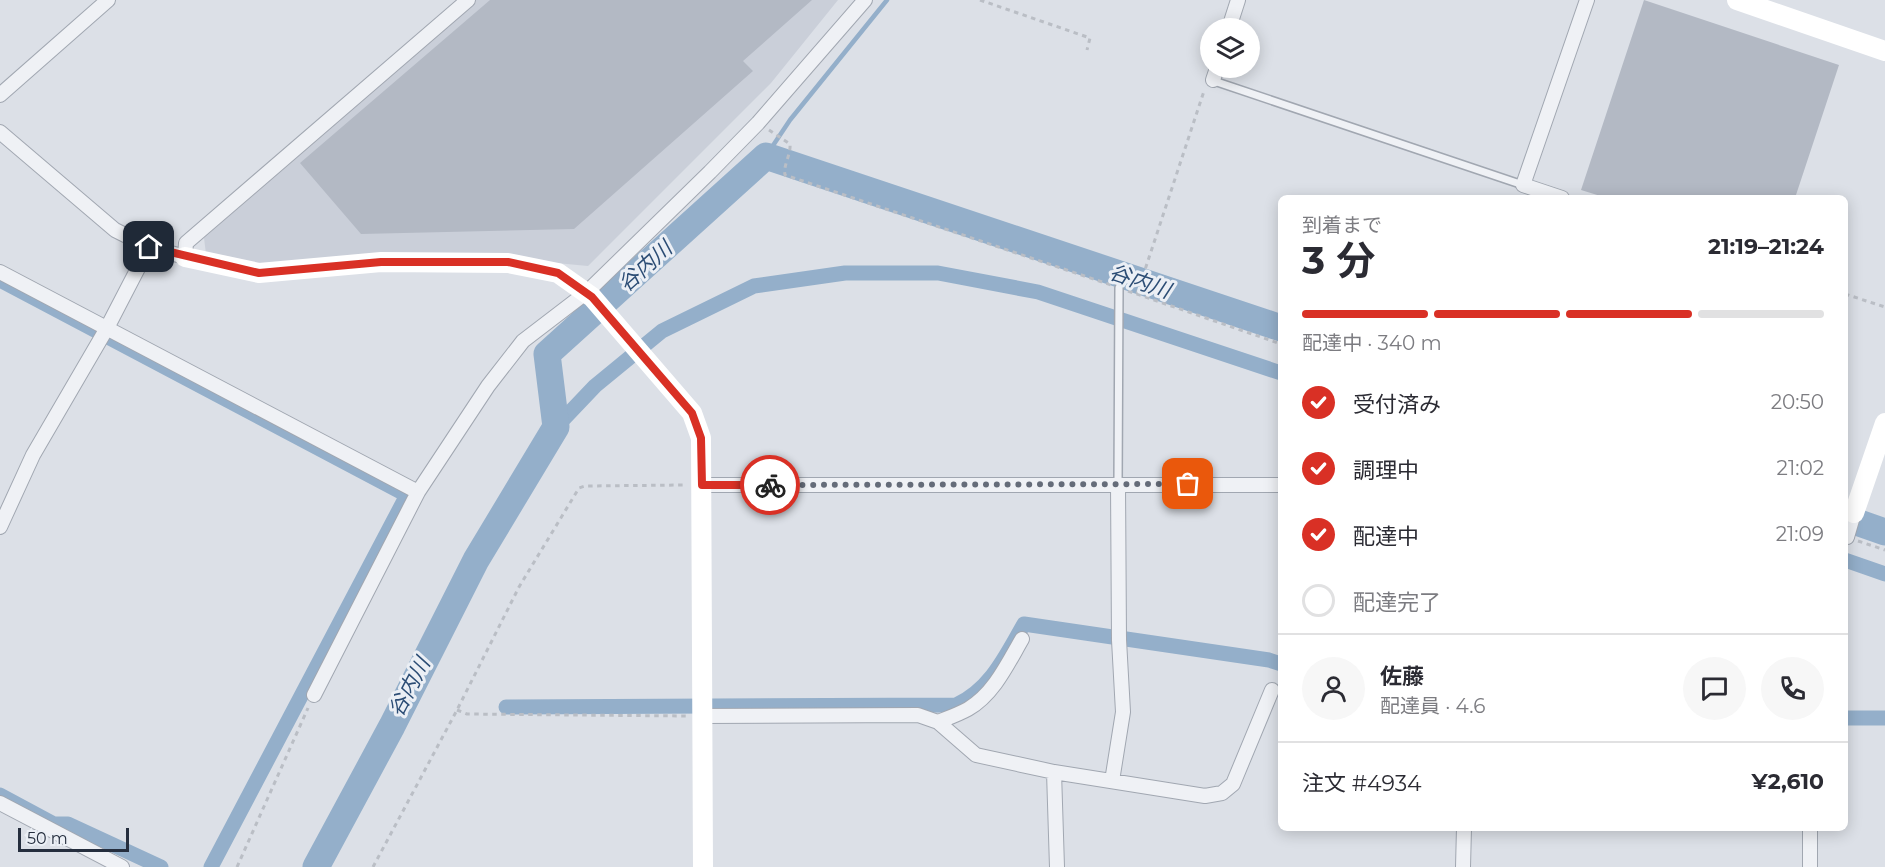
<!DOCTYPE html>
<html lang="ja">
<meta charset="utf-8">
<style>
:root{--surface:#fff;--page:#f7f7f7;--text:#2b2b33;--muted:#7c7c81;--line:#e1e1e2;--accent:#d93025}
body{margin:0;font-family:Montserrat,"Noto Sans JP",sans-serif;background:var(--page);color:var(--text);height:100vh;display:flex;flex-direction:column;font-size:22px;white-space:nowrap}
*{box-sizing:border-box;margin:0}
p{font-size:20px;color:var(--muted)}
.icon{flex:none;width:33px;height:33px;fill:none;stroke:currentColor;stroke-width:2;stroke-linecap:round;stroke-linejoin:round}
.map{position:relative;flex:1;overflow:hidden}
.side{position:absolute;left:1278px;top:195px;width:570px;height:636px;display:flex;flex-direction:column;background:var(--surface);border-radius:9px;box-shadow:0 3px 15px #0003}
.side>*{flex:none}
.controls{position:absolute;left:1200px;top:18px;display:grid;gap:12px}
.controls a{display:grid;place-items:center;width:60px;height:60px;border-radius:50%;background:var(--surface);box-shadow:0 3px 15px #0003;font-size:30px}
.scale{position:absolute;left:18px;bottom:15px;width:111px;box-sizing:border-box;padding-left:6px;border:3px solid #252e3e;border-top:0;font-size:16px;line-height:21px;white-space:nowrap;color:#252e3e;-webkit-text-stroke:4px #ebeff5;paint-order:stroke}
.pin{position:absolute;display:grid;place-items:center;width:51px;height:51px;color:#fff;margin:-26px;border-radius:12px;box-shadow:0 3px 9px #0006}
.courier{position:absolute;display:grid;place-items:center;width:60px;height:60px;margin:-30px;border:4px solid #d93025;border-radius:50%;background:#fff;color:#222;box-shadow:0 2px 8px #0007}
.overview em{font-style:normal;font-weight:700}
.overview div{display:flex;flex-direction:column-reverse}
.overview{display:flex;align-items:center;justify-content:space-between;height:102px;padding:0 24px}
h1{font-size:39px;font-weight:700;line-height:45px}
.bar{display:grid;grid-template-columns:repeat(4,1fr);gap:9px 6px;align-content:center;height:72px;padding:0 24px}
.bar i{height:8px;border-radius:4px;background:var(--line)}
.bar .selected{background:var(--accent)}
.bar p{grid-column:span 4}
.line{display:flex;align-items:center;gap:15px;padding:0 24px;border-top:2px solid var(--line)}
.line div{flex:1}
.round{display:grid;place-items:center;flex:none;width:63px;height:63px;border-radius:32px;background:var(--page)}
ol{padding:0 24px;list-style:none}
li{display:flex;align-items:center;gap:18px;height:66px}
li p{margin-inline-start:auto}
li .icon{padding:6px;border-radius:50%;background:var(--accent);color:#fff;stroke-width:4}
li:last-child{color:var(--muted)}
li i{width:33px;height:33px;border:3px solid var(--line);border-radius:50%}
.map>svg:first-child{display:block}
.built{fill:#cacfd9}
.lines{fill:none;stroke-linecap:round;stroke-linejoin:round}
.stream{stroke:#94afca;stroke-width:4.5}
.canal{stroke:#94afca;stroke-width:15}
.river{stroke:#94afca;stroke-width:27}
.building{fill:#b3b9c4}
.lane-casing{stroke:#a1a7b1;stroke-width:10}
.street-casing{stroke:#a1a7b1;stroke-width:16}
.path{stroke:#babec5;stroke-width:3;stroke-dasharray:4.5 4.5;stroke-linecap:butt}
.lane{stroke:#eff1f5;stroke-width:7}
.street{stroke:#eff1f5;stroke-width:14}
.secondary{stroke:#fff;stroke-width:20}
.done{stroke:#656c79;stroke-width:6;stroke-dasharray:0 10.8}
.route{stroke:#d93025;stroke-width:8}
.labels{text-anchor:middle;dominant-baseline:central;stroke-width:6;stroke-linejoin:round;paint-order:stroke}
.water-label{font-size:21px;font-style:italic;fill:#2c4d75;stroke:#ebeff5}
</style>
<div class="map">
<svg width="1885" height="867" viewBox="0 0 1885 867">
<rect width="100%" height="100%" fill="#dce0e7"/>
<path class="built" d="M476,0H838L771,83L588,266L449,253L266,265L206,254L204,238Z"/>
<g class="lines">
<path class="stream" d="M766,156L790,120L887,0"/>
<path class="canal" d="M0,280L407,495L211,867
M556,427L595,386L662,331L754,286L845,273H938L1038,292L1281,373
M1845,560L1885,574
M506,707L956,705C991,689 1006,655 1024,624L1269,660L1281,664
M1845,718H1885
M0,795L54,824H68L161,867"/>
<path class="river" d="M1845,518L1885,532
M316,867L392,726L476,560L556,427L547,354L766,156L1281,328"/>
</g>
<path class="building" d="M490,0H812L743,61L753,71L574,229L361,234L300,163Z
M1644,0L1839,65L1795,198H1607L1581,190Z"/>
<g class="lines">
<defs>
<path id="lane" d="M1211,80L1523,185
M1118,484L1119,288"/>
<path id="street" d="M1229,28L1238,0
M1213,80L1217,68
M0,95L108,0
M0,132L115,230L149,247L185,257L186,243L468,0
M1562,198L1523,185L1587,0
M0,272L418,492
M702,485H1281
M0,527L33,455L107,328L149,247
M1845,537H1847L1854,513
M314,695L418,492L488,386L523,341L587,292L710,172L758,123L865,0
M703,716L918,715L938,722L976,755L1054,772L1205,796L1222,793L1233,784L1272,690
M938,722C948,718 959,714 968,709C994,694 1008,663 1022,639
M1054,772L1057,867
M1112,781L1123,712L1119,640L1118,484
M0,803L122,867
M1463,867L1464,828
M1810,867V828"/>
</defs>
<use href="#lane" class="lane-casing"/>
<use href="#street" class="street-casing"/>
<path class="path" d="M980,0L1090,38L1087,50
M769,130L790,144C791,155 783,165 785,175L1111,285
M1128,291L1281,344
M1137,294L1204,91
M1845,294L1885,307
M1858,541L1885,550
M457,710L467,714L686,716
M237,867L308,708
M373,867L457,710L519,587L579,488L585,486L685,485"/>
<use href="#lane" class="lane"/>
<use href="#street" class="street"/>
<path class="secondary" d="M1737,0L1885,51
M185,257L259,273L381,262L508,263L558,273L592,297L692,413L701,438L703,867
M1854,513L1885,423"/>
</g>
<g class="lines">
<path class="done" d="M770,485L1188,484"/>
<path class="route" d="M149,247L259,273L381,262H508L558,273L592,297L692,413L701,438L702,485H770"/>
</g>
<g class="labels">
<g class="water-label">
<text transform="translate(645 266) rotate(-42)">谷内川</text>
<text transform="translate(1140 281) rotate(19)">谷内川</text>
<text transform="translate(409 687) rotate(-62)">谷内川</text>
</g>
</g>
</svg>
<div class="controls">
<a><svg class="icon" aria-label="layers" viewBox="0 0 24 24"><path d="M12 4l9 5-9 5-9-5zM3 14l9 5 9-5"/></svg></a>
</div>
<div class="scale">50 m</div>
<div class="pin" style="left:1188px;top:484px;background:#ea580c"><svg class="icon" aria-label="bag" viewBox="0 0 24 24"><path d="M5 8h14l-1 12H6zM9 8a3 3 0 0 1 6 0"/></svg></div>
<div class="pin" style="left:149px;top:247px;background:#1f2937"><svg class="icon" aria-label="home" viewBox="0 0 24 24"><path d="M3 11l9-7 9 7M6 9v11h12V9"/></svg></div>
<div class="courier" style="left:770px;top:485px"><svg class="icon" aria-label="bike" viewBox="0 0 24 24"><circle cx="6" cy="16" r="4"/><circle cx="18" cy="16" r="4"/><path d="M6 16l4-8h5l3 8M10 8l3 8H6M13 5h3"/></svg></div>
<section class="side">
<div class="overview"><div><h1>3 分</h1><p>到着まで</p></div><em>21:19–21:24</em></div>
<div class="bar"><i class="selected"></i><i class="selected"></i><i class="selected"></i><i></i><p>配達中 · 340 m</p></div>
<ol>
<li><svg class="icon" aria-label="check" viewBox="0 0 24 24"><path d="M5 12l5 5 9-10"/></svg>受付済み<p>20:50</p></li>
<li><svg class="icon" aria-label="check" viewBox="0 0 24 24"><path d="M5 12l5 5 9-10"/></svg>調理中<p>21:02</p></li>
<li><svg class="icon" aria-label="check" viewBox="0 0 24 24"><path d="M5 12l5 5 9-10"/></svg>配達中<p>21:09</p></li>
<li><i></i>配達完了</li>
</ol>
<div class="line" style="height:108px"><a class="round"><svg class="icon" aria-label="person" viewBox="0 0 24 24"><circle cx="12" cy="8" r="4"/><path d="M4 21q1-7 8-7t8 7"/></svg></a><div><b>佐藤</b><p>配達員 · 4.6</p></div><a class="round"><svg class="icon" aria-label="chat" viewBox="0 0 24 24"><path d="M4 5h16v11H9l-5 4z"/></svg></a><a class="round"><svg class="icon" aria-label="phone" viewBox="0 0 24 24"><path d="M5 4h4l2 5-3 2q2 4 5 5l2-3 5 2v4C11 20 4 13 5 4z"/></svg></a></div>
<div class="line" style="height:78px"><div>注文 #4934</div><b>¥2,610</b></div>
</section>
</div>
